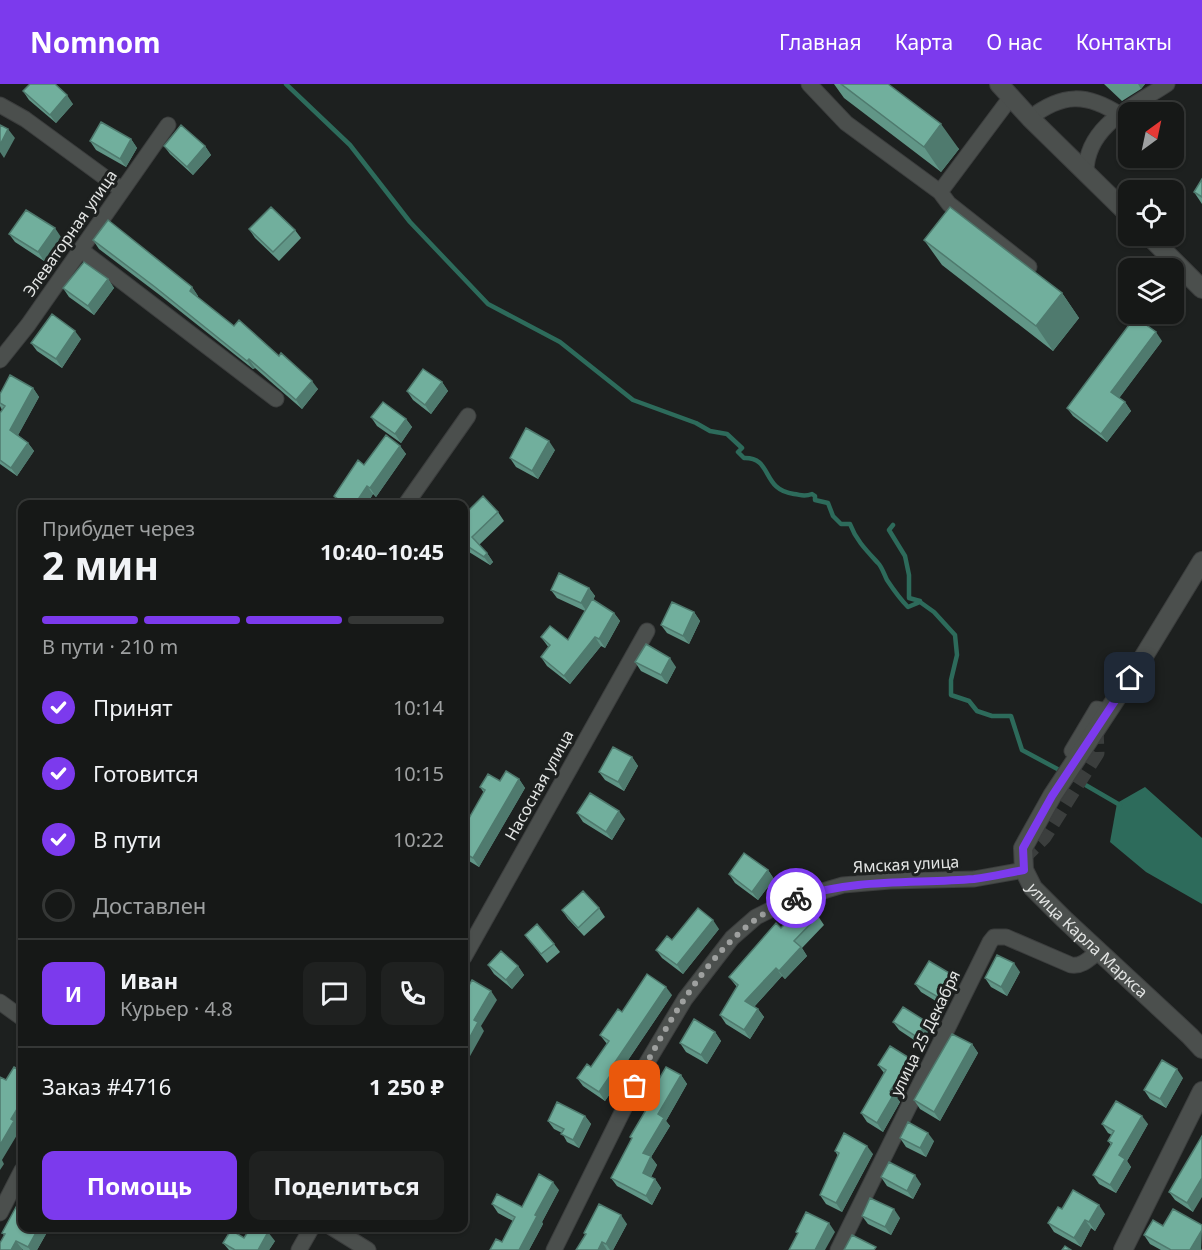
<!DOCTYPE html>
<html lang="ru">
<meta charset="utf-8">
<style>
:root{--surface:#161817;--page:#1f2120;--text:#f1f3f6;--muted:#9ea0a1;--line:#353736;--accent:#7c3aed}
body{margin:0;font-family:"Noto Sans",sans-serif;background:var(--page);color:var(--text);height:100vh;display:flex;flex-direction:column;font-size:22px;white-space:nowrap}
*{box-sizing:border-box;margin:0}
p{font-size:20px;color:var(--muted)}
.icon{flex:none;width:33px;height:33px;fill:none;stroke:currentColor;stroke-width:2;stroke-linecap:round;stroke-linejoin:round}
.map{position:relative;flex:1;overflow:hidden}
.drawer{position:absolute;left:18px;top:416px;width:450px;height:732px;display:flex;flex-direction:column;background:var(--surface);border-radius:12px;box-shadow:0 2px 4px #0004,0 0 0 2px var(--line)}
.drawer>*{flex:none}
.needle{width:39px;rotate:33deg}
.controls{position:absolute;left:1118px;top:18px;display:grid;gap:12px}
.controls a{display:grid;place-items:center;width:66px;height:66px;border-radius:12px;background:var(--surface);box-shadow:0 2px 4px #0004,0 0 0 2px var(--line);font-size:30px}
.pin{position:absolute;display:grid;place-items:center;width:51px;height:51px;color:#fff;margin:-26px;border-radius:12px;box-shadow:0 3px 9px #0006}
.courier{position:absolute;display:grid;place-items:center;width:60px;height:60px;margin:-30px;border:4px solid #7c3aed;border-radius:50%;background:#fff;color:#222;box-shadow:0 2px 8px #0007}
.overview em{font-style:normal;font-weight:700}
.overview div{display:flex;flex-direction:column-reverse}
.overview{display:flex;align-items:center;justify-content:space-between;height:102px;padding:0 24px}
h1{font-size:39px;font-weight:700;line-height:45px}
.bar{display:grid;grid-template-columns:repeat(4,1fr);gap:9px 6px;align-content:center;height:72px;padding:0 24px}
.bar i{height:8px;border-radius:4px;background:var(--line)}
.bar .active{background:var(--accent)}
.bar p{grid-column:span 4}
.line{display:flex;align-items:center;gap:15px;padding:0 24px;border-top:2px solid var(--line)}
.line div{flex:1}
.round{display:grid;place-items:center;flex:none;width:63px;height:63px;border-radius:12px;background:var(--page)}
ol{padding:0 24px;list-style:none}
li{display:flex;align-items:center;gap:18px;height:66px}
li p{margin-inline-start:auto}
li .icon{padding:6px;border-radius:50%;background:var(--accent);color:#fff;stroke-width:4}
li:last-child{color:var(--muted)}
li i{width:33px;height:33px;border:3px solid var(--line);border-radius:50%}
.action{display:flex;gap:12px;margin-top:auto;padding:12px 24px}
.action a{flex:1;height:69px;border-radius:12px;background:var(--accent);color:#fff;font-size:24px;font-weight:700;line-height:69px;text-align:center}
.action a+a{background:var(--page);color:var(--text)}
header{display:flex;align-items:center;gap:36px;box-sizing:border-box;height:84px;padding:0 30px;background:var(--accent);color:#fff}
header strong{font-size:28px}
nav{display:flex;gap:33px;margin-inline-start:auto;font-size:21px}
.map>svg:first-child{display:block}
.water{fill:#2d6b5b}
.lines{fill:none;stroke-linecap:round;stroke-linejoin:round}
.stream{stroke:#2d6b5b;stroke-width:4.5}
.minor-tunnel{stroke:#3b3e3d;stroke-width:15;stroke-dasharray:15 8;stroke-linecap:butt}
.minor-casing{stroke:#3c3e3e;stroke-width:17}
.tertiary-casing{stroke:#3c3e3e;stroke-width:20}
.minor{stroke:#4b4f4d;stroke-width:15}
.tertiary{stroke:#4b4f4d;stroke-width:18}
.wall{fill:#619687}
.shaded-wall{fill:#4f7a6e}
.building{fill:#71af9d;stroke:#4f7a6e;stroke-width:1.5}
.done{stroke:#9ea09f;stroke-width:6;stroke-dasharray:0 10.8}
.route{stroke:#7c3aed;stroke-width:8}
.labels{text-anchor:middle;dominant-baseline:central;stroke-width:6;stroke-linejoin:round;paint-order:stroke}
.street-label{font-size:16px;fill:#e3e5e4;stroke:#1d201f}
</style>
<header>
<strong>Nomnom</strong>
<nav><a>Главная</a><a>Карта</a><a>О нас</a><a>Контакты</a></nav>
</header>
<div class="map">
<svg width="1202" height="1166" viewBox="0 0 1202 1166">
<rect width="100%" height="100%" fill="#1d201f"/>
<path class="water" d="M1145,703L1202,754V820L1146,788L1110,758L1117,719Z"/>
<g class="lines">
<path class="stream" d="M286,0L350,61L410,138L488,220L560,258L633,316L696,339L710,347L727,350L742,364L738,368L744,374C773,373 761,406 794,410C802,411 804,413 812,410L815,412V416L828,419L833,432L841,440H850C856,456 866,466 878,479C882,483 884,490 887,496C893,505 900,515 908,523L920,518L934,528L955,551L957,571L951,596V611L969,617L977,627L992,632H1011L1022,666L1063,688
M893,441L889,446L905,472L909,491V514L920,517
M1070,692L1120,721"/>
<path class="minor-tunnel" d="M1023,774L1044,753L1097,669L1096,645"/>
<defs>
<path id="minor" d="M809,0L846,39L940,108
M1011,13L940,108L949,120L1029,183
M0,21L25,35L122,106
M1030,34C1062,9 1087,9 1120,31
M1086,87C1087,41 1134,22 1167,0
M81,166L276,315
M0,276L28,241L168,41
M406,420L468,332
M1072,667L1097,625L1108,627
M464,873L647,547
M0,918L22,934
M0,1129L22,1086
M331,1143L368,1166
M299,1166L312,1143
M554,1166L645,982L685,915L732,854L756,833L786,818L843,801L890,797L974,795L1024,786
M838,1166L990,858L994,853H1006L1071,881C1082,883 1090,874 1099,867"/>
<g id="tertiary">
<path d="M999,0L1030,34L1128,130"/>
<path d="M1149,152L1202,205"/>
<path id="s1" d="M1202,477L1141,577L1052,712L1023,764L1024,786L1033,804L1064,835L1190,952L1202,965"/>
<path d="M1123,1166L1202,1007"/>
</g>
</defs>
<use href="#minor" class="minor-casing"/>
<use href="#tertiary" class="tertiary-casing"/>
<use href="#minor" class="minor"/>
<use href="#tertiary" class="tertiary"/>
</g>
<path class="wall" d="M834,0H888L959,65L941,88L844,14Z
M1104,0H1145L1141,5L1122,17Z
M23,7L73,20L56,39L29,16Z
M131,55L137,64L126,83L96,66L90,57Z
M164,62H205L211,71L193,91L170,70Z
M1202,95V120L1194,108Z
M249,145L295,146L301,154L279,177L255,154Z
M9,150L61,153L44,177L15,158Z
M93,156L192,203L198,212L197,213L234,242L318,305L302,325L255,284L253,285L161,212L99,165Z
M924,156L1062,209L1079,234L1053,267L942,181Z
M108,195L114,204L94,231L69,213L63,204Z
M81,255L62,284L37,267L31,259Z
M1162,257L1119,314L1125,318L1131,327L1107,358L1073,332L1067,324Z
M442,298L448,307L431,330L413,316L407,307Z
M33,304L39,313L18,351L28,359L34,367L17,392L0,380V329L2,326L0,322V310Z
M371,333L406,335L412,343L401,359L377,342Z
M400,362L406,370L376,413L373,410L367,420H336L338,418L334,412L364,381Z
M555,366L538,395L516,383L510,374Z
M498,428L504,437L479,461L487,469L493,478L490,481L469,468L464,473V431Z
M589,504L595,512L593,516L614,529L620,537L605,564L601,562L570,600L547,582L541,573L549,564L541,553L568,556L585,527L557,514L551,506Z
M694,528L700,537L689,560L667,549L661,541Z
M635,578L676,583L667,600L641,587Z
M632,673L638,682L624,707L605,696L599,688Z
M519,695L525,704L479,783L464,774V743L484,709L480,703L500,697Z
M577,729L625,735L612,756L583,738Z
M768,786L774,795L758,816L735,799L729,790Z
M599,824L605,833L584,852L568,835L562,826Z
M818,832L824,841L802,864L807,872L785,895L782,892L754,923L758,925L764,933L750,955L726,940L720,931L737,903L729,893L781,844Z
M719,845L683,890L662,874L656,866L672,856Z
M525,851L554,860L560,868L547,879Z
M488,881L518,882L524,891L512,905L494,890Z
M1020,888L1007,912L991,903L985,894Z
M957,899L944,922L921,908L915,900Z
M672,911L618,991L620,995L605,1017L583,1002L577,994L591,983L607,960L600,951L622,928Z
M893,938L933,946L923,962L899,946Z
M715,948L721,957L707,980L686,968L680,959Z
M972,960L978,969L940,1037L920,1025L914,1016Z
M878,981L917,984L897,1014L900,1018L883,1048L867,1038L861,1029L884,989Z
M681,991L687,1000L666,1037L670,1042L651,1073L657,1081L651,1093L655,1095L661,1104L652,1121L617,1102L611,1094L632,1055L630,1053L655,1011L652,1007Z
M1183,994L1166,1024L1150,1015L1144,1006Z
M585,1032L591,1040L579,1064L567,1058L562,1049L554,1045L548,1037Z
M1102,1040H1148L1127,1077L1131,1083L1116,1109L1099,1100L1093,1091L1111,1061L1108,1057L1112,1051L1108,1049Z
M1202,1052L1193,1128L1175,1116L1169,1108Z
M900,1054L934,1057L926,1073L906,1063Z
M835,1067L873,1070L842,1128L826,1120L820,1111L838,1072Z
M881,1093L921,1100L913,1115L887,1102Z
M559,1106L542,1138L543,1140L529,1166H490L502,1158L513,1137L498,1129L492,1120L522,1123Z
M1105,1130L1095,1147L1091,1144L1081,1163L1054,1148L1048,1139Z
M862,1132L900,1134L891,1151L868,1140Z
M627,1140L613,1166H576L585,1151L584,1149Z
M50,1143L37,1166H23L4,1151L2,1149Z
M1144,1151L1202,1165L1201,1166H1161L1150,1160Z
M244,1154L275,1157L269,1166H229L223,1159Z"/>
<path class="shaded-wall" d="M1138,0H1145L1141,5Z
M67,11L73,20L56,39L50,31Z
M941,40L959,65L941,88L924,63Z
M8,45L15,54L4,74L0,68V61Z
M131,55L137,64L126,83L120,75Z
M205,62L211,71L193,91L187,83Z
M55,144L61,153L44,177L38,168Z
M108,195L114,204L94,231L88,222Z
M192,203L198,212L196,215L190,207Z
M1062,209L1079,234L1053,267L1036,242Z
M75,247L81,255L62,284L56,275Z
M1156,248L1162,257L1117,317L1111,308Z
M249,275L255,284L253,285L247,277Z
M312,297L318,305L302,325L296,316Z
M442,298L448,307L431,330L425,321Z
M33,304L39,313L16,355L10,346Z
M1125,318L1131,327L1107,358L1101,350Z
M406,335L412,343L401,359L395,350Z
M549,357L555,366L538,395L532,387Z
M28,359L34,367L17,392L11,384Z
M400,362L406,370L376,413L370,404Z
M367,402L373,410L367,420H355Z
M487,469L493,478L490,481L484,473Z
M589,504L595,512L587,528L581,519Z
M694,528L700,537L689,560L683,552Z
M614,529L620,537L605,564L599,555Z
M595,553L601,562L570,600L564,592Z
M670,574L676,583L667,600L661,591Z
M632,673L638,682L624,707L618,698Z
M519,695L525,704L479,783L473,774Z
M619,727L625,735L612,756L606,748Z
M768,786L774,795L758,816L752,808Z
M713,836L719,845L683,890L677,881Z
M801,863L807,872L785,895L779,887Z
M1014,879L1020,888L1007,912L1001,903Z
M518,882L524,891L512,905L506,896Z
M776,884L782,892L751,926L745,917Z
M951,890L957,899L944,922L938,913Z
M666,903L672,911L618,991L620,995L605,1017L599,1008L611,984Z
M491,907L497,916L481,942L484,947L464,983V964L474,936Z
M758,925L764,933L750,955L744,946Z
M927,938L933,946L923,962L917,953Z
M715,948L721,957L707,980L701,971Z
M972,960L978,969L940,1037L934,1028Z
M911,975L917,984L897,1014L900,1018L883,1048L877,1039L890,1007Z
M1177,985L1183,994L1166,1024L1160,1015Z
M681,991L687,1000L666,1037L670,1042L651,1073L657,1081L649,1097L643,1089V1069L658,1030Z
M22,1017V1036L18,1043L20,1046L2,1076L4,1080L0,1086V1061L11,1035Z
M585,1032L591,1040L579,1064L573,1056Z
M1142,1032L1148,1040L1127,1077L1131,1083L1116,1109L1110,1101L1119,1071Z
M928,1049L934,1057L926,1073L920,1064Z
M867,1062L873,1070L842,1128L836,1119Z
M915,1091L921,1100L913,1115L907,1107Z
M1202,1094V1113L1193,1128L1187,1119Z
M655,1095L661,1104L652,1121L646,1112Z
M553,1098L559,1106L542,1138L543,1140L529,1166H519L535,1131Z
M1099,1121L1105,1130L1095,1147L1089,1138Z
M894,1125L900,1134L891,1151L885,1143Z
M621,1131L627,1140L613,1166H610L606,1160Z
M1085,1136L1091,1144L1081,1163L1074,1154Z
M829,1139L835,1148L825,1166H815Z
M39,1143H50L37,1166H30L28,1163Z
M1202,1146L1201,1166H1190Z
M268,1148L275,1157L269,1166H258Z
M16,1157L22,1165V1166H11Z
M602,1158L607,1166H598Z"/>
<path class="building" d="M30,0H55L67,11L50,31L23,7Z
M841,0H888L941,40L924,63Z
M101,38L131,55L120,75L90,57Z
M0,41L8,45L0,61Z
M181,41L205,62L187,83L164,62Z
M1202,95V113L1194,108Z
M271,123L295,146L273,168L249,145Z
M950,123L1062,209L1036,242L924,156Z
M26,126L55,144L38,168L9,150Z
M108,136L192,203L190,207L234,242L239,236L279,272L281,269L312,297L296,316L249,275L247,277L155,203L93,156Z
M84,178L108,195L88,222L63,204Z
M52,230L75,247L56,275L31,259Z
M1135,233L1156,248L1111,308L1125,318L1101,350L1067,324Z
M423,285L442,298L425,321L407,307Z
M10,291L33,304L10,346L28,359L11,384L0,376V329L5,322L0,319V310Z
M383,318L406,335L395,350L371,333Z
M526,344L549,357L532,387L510,374Z
M386,351L400,362L370,404L367,402L355,420H336L339,416L334,412L358,376L364,381Z
M483,412L498,428L472,453L487,469L484,473L464,460V431Z
M559,489L589,504L581,519L551,506Z
M592,515L614,529L599,555L595,553L564,592L541,573L550,561L541,553L550,542L568,556Z
M672,518L694,528L683,552L661,541Z
M646,560L670,574L661,591L635,578Z
M613,663L632,673L618,698L599,688Z
M506,687L519,695L473,774L464,769V743L485,706L480,703L488,690L500,697Z
M590,709L619,727L606,748L577,729Z
M744,769L768,786L752,808L729,790Z
M583,807L599,824L578,844L562,826Z
M805,820L818,832L794,857L801,863L779,887L776,884L745,917L758,925L744,946L720,931L738,901L729,893L776,839L781,844Z
M698,824L713,836L677,881L656,866L667,852L672,856Z
M537,840L554,860L541,870L525,851Z
M501,867L518,882L506,896L488,881Z
M997,871L1014,879L1001,903L985,894Z
M929,877L951,890L938,913L915,900Z
M647,890L666,903L611,984L614,986L599,1008L577,994L587,980L591,983L609,957L600,951L618,925L622,928Z
M472,896L491,907L474,936L478,938L464,964V911Z
M903,923L927,938L917,953L893,938Z
M694,935L715,948L701,971L680,959Z
M952,950L972,960L934,1028L914,1016Z
M890,962L911,975L890,1007L894,1010L877,1039L861,1029L886,986L878,981Z
M1162,976L1177,985L1160,1015L1144,1006Z
M14,983L22,988V1017L11,1035L14,1037L0,1061V993L6,996Z
M666,983L681,991L658,1030L664,1034L643,1069L651,1072L643,1089L655,1095L646,1112L611,1094L632,1054L630,1053L656,1009L652,1007Z
M1116,1017L1142,1032L1119,1071L1125,1075L1110,1101L1093,1091L1112,1059L1108,1057L1114,1047L1102,1040Z
M557,1018L585,1032L573,1056L561,1050L564,1045L548,1037Z
M908,1038L928,1049L920,1064L900,1054Z
M844,1049L867,1062L836,1119L820,1111L839,1069L835,1067Z
M1202,1052V1094L1187,1119L1169,1108Z
M889,1078L915,1091L907,1107L881,1093Z
M539,1090L553,1098L535,1131L537,1132L519,1166H490L496,1155L502,1158L515,1133L492,1120L497,1110L522,1123Z
M1073,1106L1099,1121L1089,1138L1085,1136L1074,1154L1048,1139L1058,1123L1062,1125Z
M22,1112V1143H39L28,1163L16,1157L11,1166H0V1159L5,1150L2,1149Z
M870,1114L894,1125L885,1143L862,1132Z
M599,1120L621,1131L606,1160L602,1158L598,1166H576L586,1150L584,1149Z
M1173,1125L1202,1141V1146L1190,1166H1171L1144,1151L1153,1136L1163,1142Z
M806,1128L829,1139L815,1166H789L798,1149L796,1148Z
M251,1143H260L268,1148L258,1166H235L223,1159L231,1146L244,1154Z
M852,1151L876,1163L874,1166H844Z
M1065,1162L1071,1166H1062Z"/>
<g class="lines">
<path class="done" d="M635,1002C669,935 722,839 796,814"/>
<path class="route" d="M796,814C855,794 913,800 974,795C991,793 1007,789 1024,786L1023,764L1052,712L1130,594"/>
</g>
<g class="labels">
<g class="street-label">
<text transform="translate(70 149) rotate(-55)">Элеваторная улица</text>
<text transform="translate(539 701) rotate(-61)">Насосная улица</text>
<text transform="translate(906 780) rotate(-3)">Ямская улица</text>
<text stroke="none"><textPath href="#s1" startOffset="456">улица Карла Маркса</textPath></text>
<text transform="translate(925 949) rotate(-64)">улица 25 Декабря</text>
</g>
</g>
</svg>
<div class="controls">
<a><svg class="needle" viewBox="-14 -14 28 28"><path d="M0-13l5 13h-10z" fill="#e53935"/><path d="M0 13l5-13h-10z" fill="#9ea0a1"/></svg></a>
<a><svg class="icon" aria-label="locate" viewBox="0 0 24 24"><circle cx="12" cy="12" r="6"/><path d="M12 2v4M12 18v4M2 12h4M18 12h4"/></svg></a>
<a><svg class="icon" aria-label="layers" viewBox="0 0 24 24"><path d="M12 4l9 5-9 5-9-5zM3 14l9 5 9-5"/></svg></a>
</div>
<div class="pin" style="left:635px;top:1002px;background:#ea580c"><svg class="icon" aria-label="bag" viewBox="0 0 24 24"><path d="M5 8h14l-1 12H6zM9 8a3 3 0 0 1 6 0"/></svg></div>
<div class="pin" style="left:1130px;top:594px;background:#1f2937"><svg class="icon" aria-label="home" viewBox="0 0 24 24"><path d="M3 11l9-7 9 7M6 9v11h12V9"/></svg></div>
<div class="courier" style="left:796px;top:814px"><svg class="icon" aria-label="bike" viewBox="0 0 24 24"><circle cx="6" cy="16" r="4"/><circle cx="18" cy="16" r="4"/><path d="M6 16l4-8h5l3 8M10 8l3 8H6M13 5h3"/></svg></div>
<section class="drawer">
<div class="overview"><div><h1>2 мин</h1><p>Прибудет через</p></div><em>10:40–10:45</em></div>
<div class="bar"><i class="active"></i><i class="active"></i><i class="active"></i><i></i><p>В пути · 210 m</p></div>
<ol>
<li><svg class="icon" aria-label="check" viewBox="0 0 24 24"><path d="M5 12l5 5 9-10"/></svg>Принят<p>10:14</p></li>
<li><svg class="icon" aria-label="check" viewBox="0 0 24 24"><path d="M5 12l5 5 9-10"/></svg>Готовится<p>10:15</p></li>
<li><svg class="icon" aria-label="check" viewBox="0 0 24 24"><path d="M5 12l5 5 9-10"/></svg>В пути<p>10:22</p></li>
<li><i></i>Доставлен</li>
</ol>
<div class="line" style="height:108px"><b class="round" style="background:var(--accent);color:#fff">И</b><div><b>Иван</b><p>Курьер · 4.8</p></div><a class="round"><svg class="icon" aria-label="chat" viewBox="0 0 24 24"><path d="M4 5h16v11H9l-5 4z"/></svg></a><a class="round"><svg class="icon" aria-label="phone" viewBox="0 0 24 24"><path d="M5 4h4l2 5-3 2q2 4 5 5l2-3 5 2v4C11 20 4 13 5 4z"/></svg></a></div>
<div class="line" style="height:78px"><div>Заказ #4716</div><b>1 250 ₽</b></div>
<div class="action"><a>Помощь</a><a>Поделиться</a></div>
</section>
</div>
